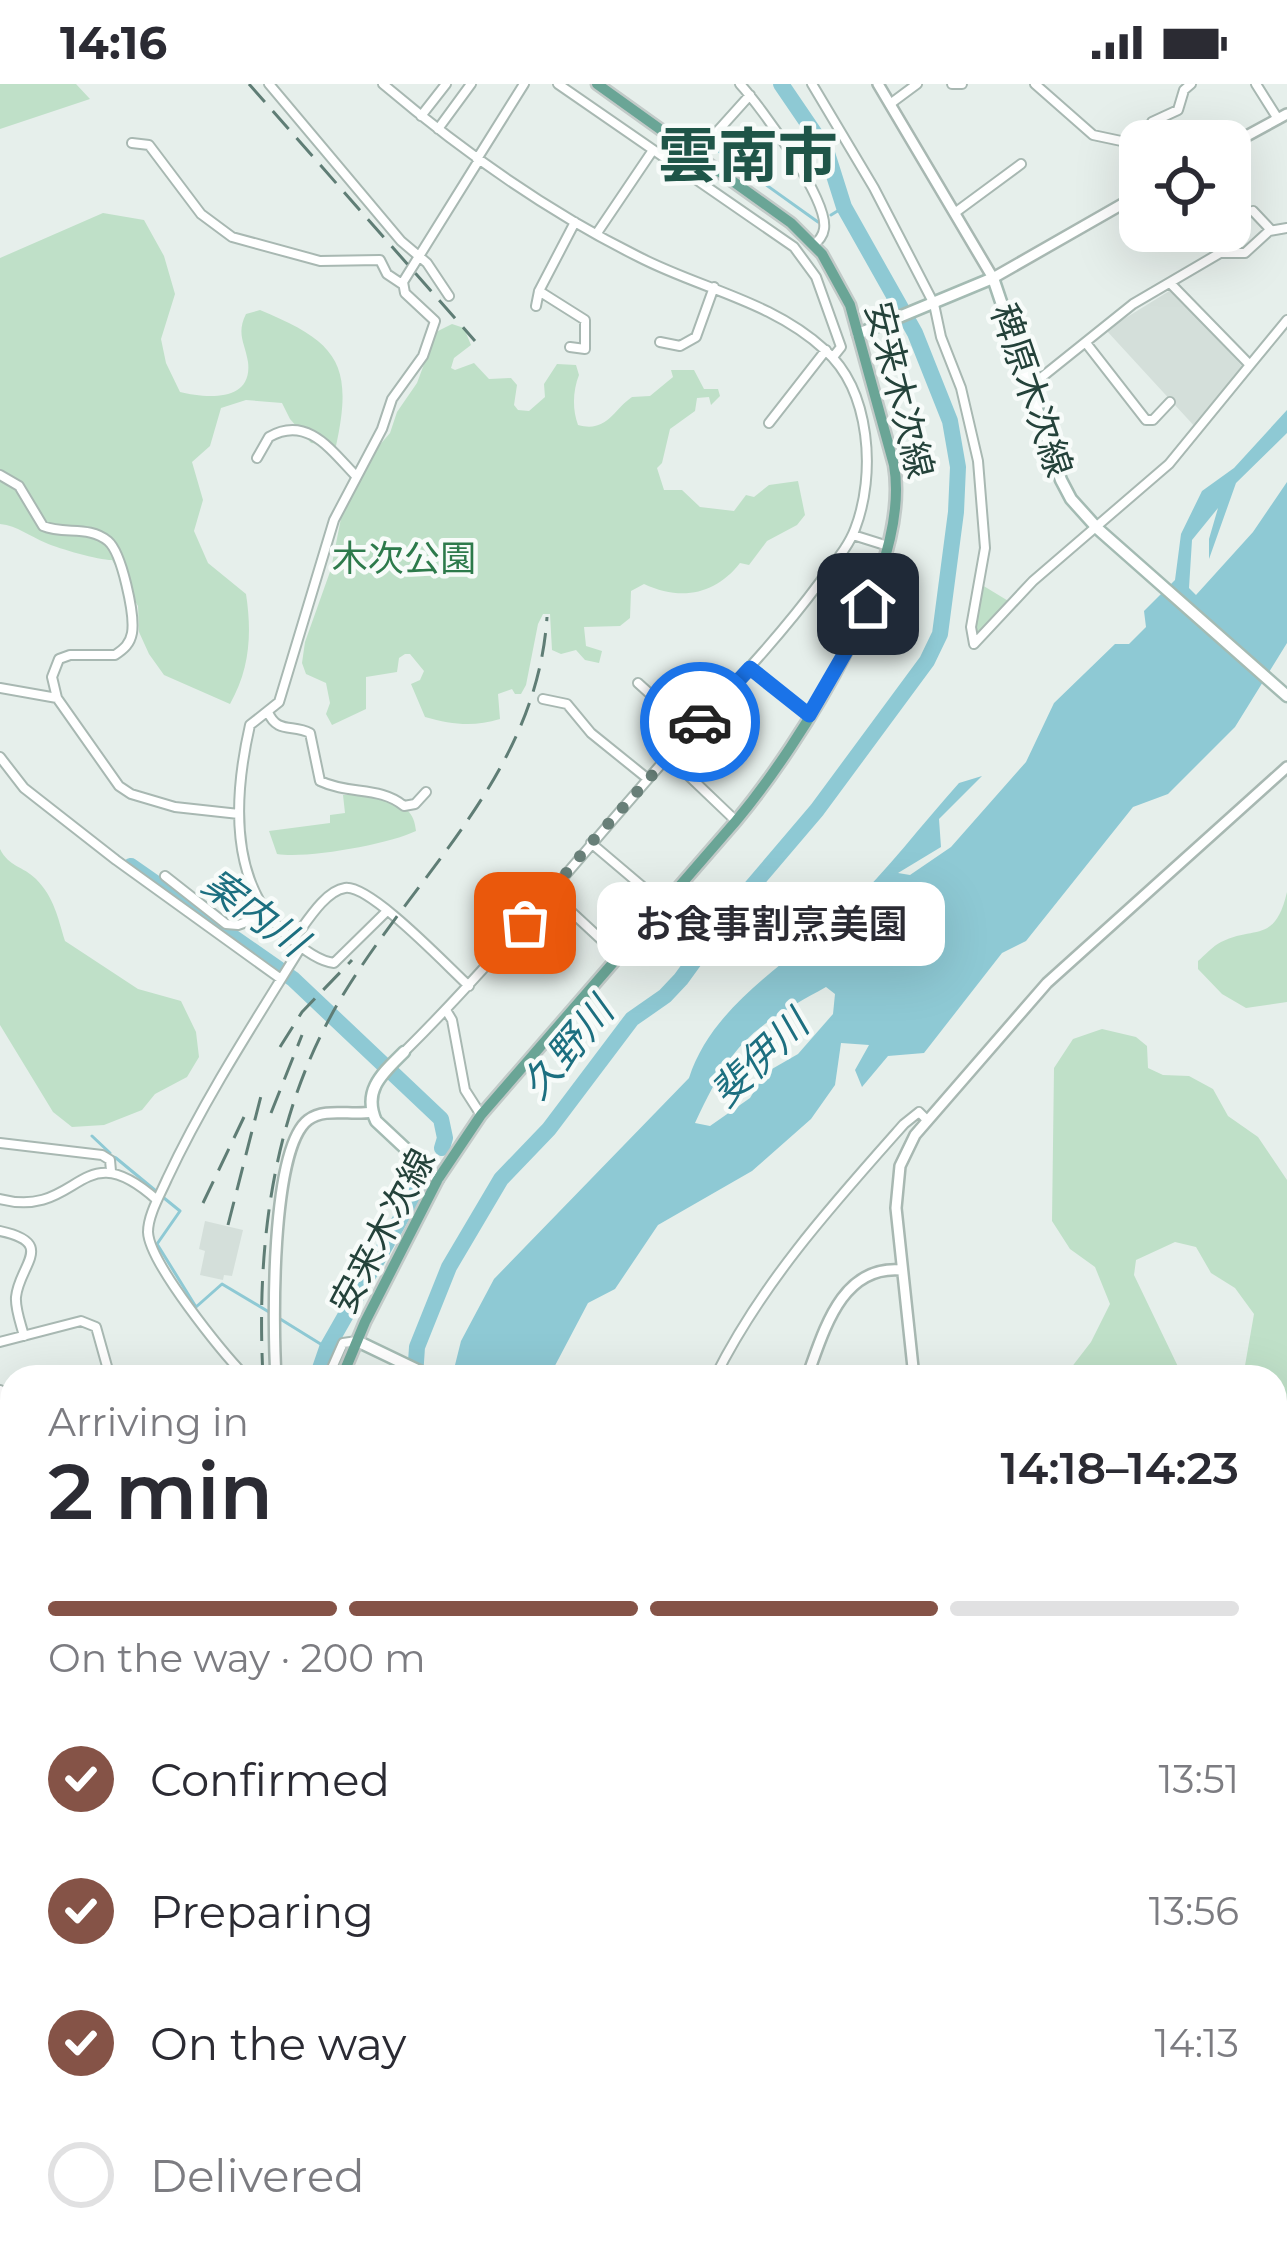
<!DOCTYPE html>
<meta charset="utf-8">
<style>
:root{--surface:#fff;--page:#f7f7f7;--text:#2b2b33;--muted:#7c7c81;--line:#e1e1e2;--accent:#855347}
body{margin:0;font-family:Montserrat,"Noto Sans JP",sans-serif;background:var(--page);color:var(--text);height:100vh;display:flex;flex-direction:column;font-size:45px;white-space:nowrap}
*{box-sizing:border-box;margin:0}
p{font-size:39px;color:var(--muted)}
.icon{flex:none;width:66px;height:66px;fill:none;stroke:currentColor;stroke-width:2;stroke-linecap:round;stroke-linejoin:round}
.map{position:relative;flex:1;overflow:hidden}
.drawer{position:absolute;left:0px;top:1281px;width:1287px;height:903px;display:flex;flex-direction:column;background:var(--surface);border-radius:36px 36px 0 0;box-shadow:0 12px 48px #0002}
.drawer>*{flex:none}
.buttons{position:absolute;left:1119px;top:36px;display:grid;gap:24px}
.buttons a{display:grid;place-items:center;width:132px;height:132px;border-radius:24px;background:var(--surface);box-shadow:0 12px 48px #0002;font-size:60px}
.pin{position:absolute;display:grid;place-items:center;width:102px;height:102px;color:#fff;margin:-51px;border-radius:24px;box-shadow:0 6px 18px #0006}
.courier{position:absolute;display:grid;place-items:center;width:120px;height:120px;margin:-60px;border:9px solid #1a73e8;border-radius:50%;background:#fff;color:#222;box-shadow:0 3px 15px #0007}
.bubble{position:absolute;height:84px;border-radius:24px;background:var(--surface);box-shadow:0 12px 48px #0002;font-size:39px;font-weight:600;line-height:84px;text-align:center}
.summary em{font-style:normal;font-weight:600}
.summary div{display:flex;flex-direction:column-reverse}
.summary{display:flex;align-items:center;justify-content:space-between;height:204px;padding:0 48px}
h1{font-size:78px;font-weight:600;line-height:90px}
.bar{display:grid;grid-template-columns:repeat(4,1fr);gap:18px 12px;align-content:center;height:144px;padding:0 48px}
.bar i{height:15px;border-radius:9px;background:var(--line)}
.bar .on{background:var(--accent)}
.bar p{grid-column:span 4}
ol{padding:0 48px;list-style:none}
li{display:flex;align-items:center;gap:36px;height:132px}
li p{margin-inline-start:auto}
li .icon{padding:12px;border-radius:50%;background:var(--accent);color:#fff;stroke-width:4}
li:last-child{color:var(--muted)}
li i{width:66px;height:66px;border:6px solid var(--line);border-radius:50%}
.status{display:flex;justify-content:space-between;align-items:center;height:84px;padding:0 60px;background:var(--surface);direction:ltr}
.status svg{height:33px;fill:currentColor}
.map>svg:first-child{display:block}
.built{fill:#d4dfda}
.green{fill:#bfe0c8}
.water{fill:#8ec9d4;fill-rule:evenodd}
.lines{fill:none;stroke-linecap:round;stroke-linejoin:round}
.stream{stroke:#8ec9d4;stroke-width:3}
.river{stroke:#8ec9d4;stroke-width:16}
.trunk-tunnel{stroke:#bfccc8;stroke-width:12;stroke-dasharray:12 6;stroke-linecap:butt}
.minor-casing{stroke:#a8b8b2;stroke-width:12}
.tertiary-casing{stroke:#a8b8b2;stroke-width:14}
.secondary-casing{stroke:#a4bbb3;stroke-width:15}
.primary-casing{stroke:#c2cac8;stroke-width:15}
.trunk-casing{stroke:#c2cac8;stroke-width:16}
.minor{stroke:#fff;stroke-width:8}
.tertiary{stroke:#fff;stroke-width:9}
.secondary{stroke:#fff;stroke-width:10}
.primary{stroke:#6aa596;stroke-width:10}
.trunk{stroke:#4c8a7c;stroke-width:12}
.rail{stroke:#5f7d75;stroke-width:3;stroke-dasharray:24 12;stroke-linecap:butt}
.done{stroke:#687f78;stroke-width:12;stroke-dasharray:0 21.6}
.route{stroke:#1a73e8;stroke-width:15}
.labels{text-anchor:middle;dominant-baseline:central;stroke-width:9;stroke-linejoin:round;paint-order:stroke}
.street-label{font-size:36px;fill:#24423a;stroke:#f7fbf9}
.park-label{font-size:36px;fill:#2d7a4b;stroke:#f7fbf9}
.water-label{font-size:39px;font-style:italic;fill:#1c6f80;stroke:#f7fbf9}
.town-label{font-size:60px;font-weight:bold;fill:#1f5548;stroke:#f7fbf9}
</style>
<div class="status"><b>14:16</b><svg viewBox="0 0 49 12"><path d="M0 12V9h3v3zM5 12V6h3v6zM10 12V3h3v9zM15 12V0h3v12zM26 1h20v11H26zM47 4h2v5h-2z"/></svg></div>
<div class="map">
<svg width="1287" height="2182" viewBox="0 0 1287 2182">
<rect width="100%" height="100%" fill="#e6efeb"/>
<path class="built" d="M1171,206L1244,284L1197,345L1106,246Z
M205,1137L243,1146L232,1192L224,1191L223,1196L200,1191L205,1167L199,1165Z"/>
<path class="green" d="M0,0H76L90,15L0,45Z
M103,129L144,136L164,172L175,210L161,255L166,279L180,308C205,314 253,319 248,278C245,259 236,250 246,230L260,226C337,258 354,279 336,362L311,359L290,335L282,319L246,316L221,324L210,362L192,378L203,416L194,447L208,479L246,510C252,549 250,585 230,620L164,591L149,570L139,548L138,522L112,476C98,476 60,465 46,459C29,452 18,442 0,440V174Z
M452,240L464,244L471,261L454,274L451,284L455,286L474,279L489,295L511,294L517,301L514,321L518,326L529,327L545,313L544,300L557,280L576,281L579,291C573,306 572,325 578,341C607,349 613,326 632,313L650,312L673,293L671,286H694L704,305H718L720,312L711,321L709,313L697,314L695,327L670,345L662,379L657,384L664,406H682L700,423L734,427L746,411L754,413L769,401L798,397L805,431L797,441L767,457L749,481L740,479C715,511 681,517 644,500L631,507L630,534L620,542L584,543L586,562L602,567L599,579L585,576L576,566L561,570L552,566L550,530H543L538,540L526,601L521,610H515L512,605L498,610L500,635C474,643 453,641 425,633L411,600L420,596L424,587L410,570H405L399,574L397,588L366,593V625L332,641L326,630L330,619L326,599L306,590L302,579L305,558L331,485L343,424L371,371L390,349L397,328L417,299L436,248Z
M982,501L1010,518L978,551L976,546Z
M343,711C370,711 414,711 416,747C389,760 308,775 277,770L269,747L330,739V731L345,729Z
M0,765C9,783 23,782 36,795C54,813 58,834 65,857L138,905L181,917L196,948L199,973L187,993L155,1010L142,1026L104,1041L72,1043L53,1028L0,941Z
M1287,808V918L1246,924L1222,910L1198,885V877C1205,871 1213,862 1221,858C1255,841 1275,860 1287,808Z
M1102,945L1136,953L1147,962L1148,984L1163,991L1189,992L1213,1005L1228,1032L1258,1053L1287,1096V1427L1275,1428V1293H1243L1254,1230L1235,1204L1211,1189L1196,1163L1175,1158L1136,1176L1134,1191L1183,1293H1064L1091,1258L1110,1220L1095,1183L1070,1165L1052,1137L1054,984L1073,955Z
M1287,1478V1608H1275V1484Z
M0,1508H12V1570L0,1564Z
M12,1732V1861L0,1865V1754L11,1742Z
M0,1945C16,1968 22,2024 0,2046Z"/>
<path class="water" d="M1287,326V349L1236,399L1209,475V455L1218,424L1192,456L1189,504L1196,511L1253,448L1287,398V559L1235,643L1168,710L1133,723L1026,857L1002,869L924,969L888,972L862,1003L855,986L869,961L841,959L835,1001L811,1035L752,1087L658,1141L615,1205L588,1219L549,1293H452L461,1257L494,1195L689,994C713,919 792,877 847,825C887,787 922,740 959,699L982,692L939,735L941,763L898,789L910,791L951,763L1026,678L1054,619L1115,560H1129L1146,543L1144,527L1175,496L1181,450L1202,407L1234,384ZM826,903L835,910L833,930L798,970L765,989L750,1014L710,1042L695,1039C733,958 748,946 826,903Z
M279,2172H359L362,2182H288Z"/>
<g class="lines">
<path class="stream" d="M713,63L818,138
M831,131L844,123
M103,761L131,782
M92,1052L110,1069
M8,1056L88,1066
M103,1069L116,1074L156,1107
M164,1114L180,1127L157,1160L196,1223L222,1200L269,1228
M277,1233L327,1264"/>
<path class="river" d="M131,782L293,895L441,1035L445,1054L442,1064
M317,1293L327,1264L421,1099
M415,1293L417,1263L449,1183L501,1095L549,1045L632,935L665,912L681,895L726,833L817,726L927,577L940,550L956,428L958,383L950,337L915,249L844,123L826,66L781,0
M149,2182L150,2172"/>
<path class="trunk-tunnel" d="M1278,1610L1287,1568"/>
<defs>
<path id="minor" d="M269,0L401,157L427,179L449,212
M383,0C462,67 546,127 639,173C701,205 772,217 825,266C871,307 876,391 855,445C848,464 832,481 820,498C775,559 722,613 671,669C582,769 499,874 404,968
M558,0L794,163L816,193L841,263L833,273
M740,0C761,23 829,116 824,145C823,152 819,156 814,161
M812,0L874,104L934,220L941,253L961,304L978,377L985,464L971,543L974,560L1033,497L1169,380L1250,281L1171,200
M952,0H962
M1035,0L1093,51L1140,61
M1256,0L1278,35
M890,20L917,0
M421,32L446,0
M438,45L471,0
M1144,57L1152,38L1178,26L1184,6L1191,0
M132,59L149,61L201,130L232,153L320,177L380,176L387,190L402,200
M697,70L750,11
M477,75L524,0
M1253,127L1271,146
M956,128L1021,80
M1214,147L1229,166
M597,149L653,66
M539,207L585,236V265L570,263
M536,222L539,207L575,138
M660,258L680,262L696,253L714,203
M1086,259L1146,336H1153L1170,318
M1250,281L1287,236
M1032,301L1133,220L1220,169H1245L1269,147L1287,144
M769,339L826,266
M257,374L269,353C307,331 331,366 355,391
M0,391L19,402L43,442C64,451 89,441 108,457C122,469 135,531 132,549C130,560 124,565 115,571H70L59,575L52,593L57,614L119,702L131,710L175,723L239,730
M853,451L888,462
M750,584L809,630
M638,599L691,647
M0,604L57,614
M543,615L567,620L591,649L648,695
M268,628C277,650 293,640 310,649L320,697C349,711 380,702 404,722L415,720L426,708
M668,672L736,737
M0,673L24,704L116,776L281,895
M591,759L663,820
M165,792L226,840L238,841L266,831
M551,809L619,872
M387,827L334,879C317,877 299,862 287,851C228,799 234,711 250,641L279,618L334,436L382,345L392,315L423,272L435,237L405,209L403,198L479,76
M293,856C305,841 324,807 345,804C370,800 448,883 469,902
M446,926L452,936L465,1006L481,1031
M0,1059L102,1071L110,1076L111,1087
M0,1115C81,1136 79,1046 157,1116
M0,1147C57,1159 19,1181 16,1213C15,1225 21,1240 24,1252
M0,1258L81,1237L96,1243L110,1293
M246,1293C223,1269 149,1179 148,1148C148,1131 160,1111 167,1095C205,1014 254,939 301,863
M328,1293L343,1259L357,1257
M715,1293C763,1197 833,1120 904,1040L919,1028L926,1035
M0,1306L12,1350
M0,1396L12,1393
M0,1626L12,1630
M0,1926L12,1924
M1275,2082H1287
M919,2172L923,2182
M23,2182L26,2172
M38,2182L42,2172
M511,2182V2172
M528,2182L550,2172
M999,2182L1033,2172
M1139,2182L1141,2172"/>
<path id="tertiary" d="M878,0L993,194L1140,110
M1230,61L1287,30
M276,1293C273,1245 270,1065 308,1036C325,1023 351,1032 372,1028
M807,1293C824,1247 841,1181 901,1186
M914,1293L896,1124L900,1082L915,1051L1047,899L1287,683
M0,1441L12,1438
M731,2172L735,2182
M1097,2172L1100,2182"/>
<path id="secondary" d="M858,250L993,194L1061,396L1071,415L1098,445L1287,612
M404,968C383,989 362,1006 376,1037L438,1095
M357,1257L432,1293
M1275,1853L1287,1852"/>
<path id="primary" d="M342,1293L365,1238L438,1095L481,1031L736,737C801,659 912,484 894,381L850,221L822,170L791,139L597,0
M170,2182L171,2172"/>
<path id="trunk" d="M1275,1631L1278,1610
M1275,1927L1287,1971"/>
</defs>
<use href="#minor" class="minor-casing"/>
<use href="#tertiary" class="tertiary-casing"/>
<use href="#secondary" class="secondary-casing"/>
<use href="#primary" class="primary-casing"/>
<use href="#trunk" class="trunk-casing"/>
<use href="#minor" class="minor"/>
<use href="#tertiary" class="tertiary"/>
<use href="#secondary" class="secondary"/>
<use href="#primary" class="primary"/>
<use href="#trunk" class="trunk"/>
<path class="rail" d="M249,0L475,257
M280,963L302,928L352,876
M271,1029L302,951
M203,1119L244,1033
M228,1141L262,1008
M263,1293C256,1158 273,1023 346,906C421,785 537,686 547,533
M33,2182L36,2172"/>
</g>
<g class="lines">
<path class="done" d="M525,839L591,759L700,638"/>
<path class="route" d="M700,638L750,584L809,631L853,555L868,520"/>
</g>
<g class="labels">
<g class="street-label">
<text transform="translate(900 306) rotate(76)">安来木次線</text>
<text transform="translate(1032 306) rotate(71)">稗原木次線</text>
<text transform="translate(382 1147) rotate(-62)">安来木次線</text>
</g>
<g class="park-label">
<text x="404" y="474">木次公園</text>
</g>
<g class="water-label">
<text transform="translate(255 828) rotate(36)">案内川</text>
<text transform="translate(567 964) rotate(-50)">久野川</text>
<text transform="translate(759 974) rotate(-44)">斐伊川</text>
</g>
<g class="town-label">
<text x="748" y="71">雲南市</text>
</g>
</g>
</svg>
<div class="buttons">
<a><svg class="icon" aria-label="locate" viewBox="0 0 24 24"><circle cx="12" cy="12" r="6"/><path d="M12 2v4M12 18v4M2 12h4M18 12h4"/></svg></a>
</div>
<div class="pin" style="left:525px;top:839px;background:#ea580c"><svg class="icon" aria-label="bag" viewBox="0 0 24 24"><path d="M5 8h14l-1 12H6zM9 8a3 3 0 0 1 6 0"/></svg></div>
<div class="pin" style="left:868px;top:520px;background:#1f2937"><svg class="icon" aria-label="home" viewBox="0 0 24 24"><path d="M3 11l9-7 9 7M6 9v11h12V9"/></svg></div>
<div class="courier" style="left:700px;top:638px"><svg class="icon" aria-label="car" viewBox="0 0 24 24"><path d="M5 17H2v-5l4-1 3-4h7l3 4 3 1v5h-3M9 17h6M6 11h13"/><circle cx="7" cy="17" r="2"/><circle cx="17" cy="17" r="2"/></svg></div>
<div class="bubble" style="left:597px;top:798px;width:348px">お食事割烹美園</div>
<section class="drawer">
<div class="summary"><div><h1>2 min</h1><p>Arriving in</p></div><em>14:18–14:23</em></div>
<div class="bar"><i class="on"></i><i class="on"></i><i class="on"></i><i></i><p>On the way · 200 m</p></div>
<ol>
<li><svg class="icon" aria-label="check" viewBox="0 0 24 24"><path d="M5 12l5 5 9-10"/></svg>Confirmed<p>13:51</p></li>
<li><svg class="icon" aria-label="check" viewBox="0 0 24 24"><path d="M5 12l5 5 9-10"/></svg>Preparing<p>13:56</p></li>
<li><svg class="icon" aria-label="check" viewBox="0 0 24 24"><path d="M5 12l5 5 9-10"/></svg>On the way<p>14:13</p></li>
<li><i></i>Delivered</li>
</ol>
</section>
</div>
